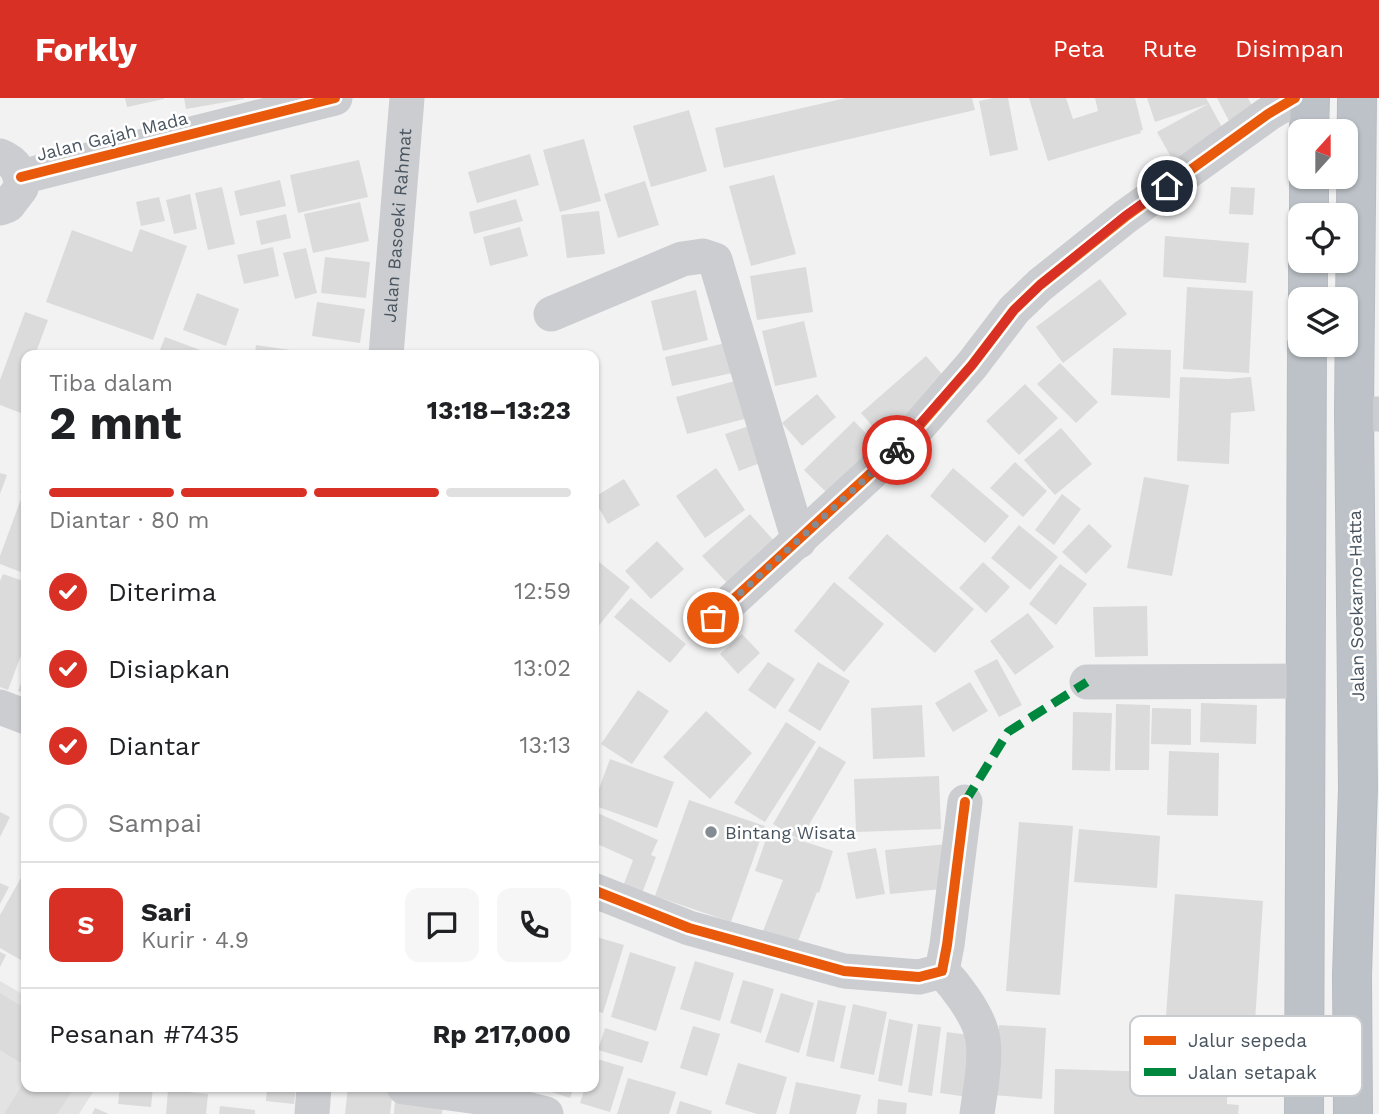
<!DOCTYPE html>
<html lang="id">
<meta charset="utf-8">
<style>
:root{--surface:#fff;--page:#f6f6f6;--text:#202124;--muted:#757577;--line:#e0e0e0;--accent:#d93025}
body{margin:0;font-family:"Work Sans",sans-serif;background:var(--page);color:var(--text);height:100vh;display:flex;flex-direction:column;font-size:26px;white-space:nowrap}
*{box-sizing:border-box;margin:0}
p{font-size:23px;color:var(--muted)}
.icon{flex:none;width:38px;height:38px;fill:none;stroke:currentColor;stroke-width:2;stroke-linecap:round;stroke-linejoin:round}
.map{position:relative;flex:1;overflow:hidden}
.details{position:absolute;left:21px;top:252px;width:578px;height:742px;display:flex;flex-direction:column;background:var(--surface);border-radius:14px;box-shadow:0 2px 5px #0004}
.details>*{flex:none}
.needle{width:46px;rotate:21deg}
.tools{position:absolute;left:1288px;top:21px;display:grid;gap:14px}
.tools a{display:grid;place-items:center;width:70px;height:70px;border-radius:14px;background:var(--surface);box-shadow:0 2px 5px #0004;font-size:35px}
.pin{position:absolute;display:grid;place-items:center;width:60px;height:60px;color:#fff;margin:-30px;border:4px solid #fff;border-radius:50%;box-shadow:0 2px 7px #0007}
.courier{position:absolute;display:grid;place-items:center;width:70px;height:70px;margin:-35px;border:5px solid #d93025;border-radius:50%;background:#fff;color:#222;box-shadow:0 2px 9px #0007}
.headline em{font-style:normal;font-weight:700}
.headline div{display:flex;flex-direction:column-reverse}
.headline{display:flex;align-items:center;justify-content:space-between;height:119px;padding:0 28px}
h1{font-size:46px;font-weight:700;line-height:52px}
.bar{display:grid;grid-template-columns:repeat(4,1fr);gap:10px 7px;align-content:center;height:84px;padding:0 28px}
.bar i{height:9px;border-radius:5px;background:var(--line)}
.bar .current{background:var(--accent)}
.bar p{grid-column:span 4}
.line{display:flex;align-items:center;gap:18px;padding:0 28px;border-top:2px solid var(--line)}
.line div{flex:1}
.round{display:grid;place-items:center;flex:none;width:74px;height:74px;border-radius:14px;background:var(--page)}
ol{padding:0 28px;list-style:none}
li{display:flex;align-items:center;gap:21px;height:77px}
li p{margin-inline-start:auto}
li .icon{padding:7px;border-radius:50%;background:var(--accent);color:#fff;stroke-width:4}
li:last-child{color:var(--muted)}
li i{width:38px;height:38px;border:4px solid var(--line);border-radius:50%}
header{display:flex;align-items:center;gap:42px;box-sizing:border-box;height:98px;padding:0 35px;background:var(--accent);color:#fff}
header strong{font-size:33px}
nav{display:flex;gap:38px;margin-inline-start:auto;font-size:24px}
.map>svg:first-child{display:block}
.education{fill:#e4e3e4}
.building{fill:#dbdbdc}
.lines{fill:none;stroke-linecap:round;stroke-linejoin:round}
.highway-casing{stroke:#b7bcc1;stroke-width:40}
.minor{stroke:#cbcdd0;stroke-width:35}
.highway{stroke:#bcc2c7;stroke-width:38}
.quiet{stroke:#00873e;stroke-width:9;stroke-dasharray:18 9;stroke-linecap:butt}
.cycleway-casing{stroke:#fff;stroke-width:15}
.cycleway{stroke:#e8590c;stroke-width:10}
.done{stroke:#848b92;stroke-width:7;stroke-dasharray:0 12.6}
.route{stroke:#d93025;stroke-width:9}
.poi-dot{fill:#848b92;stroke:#fff;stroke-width:2.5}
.labels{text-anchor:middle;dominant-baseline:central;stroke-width:5;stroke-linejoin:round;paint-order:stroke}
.street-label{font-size:18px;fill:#48545f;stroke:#fff}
.poi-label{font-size:18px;fill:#48545f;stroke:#fff;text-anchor:start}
.key{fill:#fff;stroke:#c8cccf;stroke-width:2}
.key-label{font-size:19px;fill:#48545f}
</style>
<header>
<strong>Forkly</strong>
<nav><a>Peta</a><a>Rute</a><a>Disimpan</a></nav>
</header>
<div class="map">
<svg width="1379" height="1016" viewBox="0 0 1379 1016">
<rect width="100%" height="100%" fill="#f2f2f2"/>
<path class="education" d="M0,883L26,898V989H96L79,1016H0Z"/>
<path class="building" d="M125,0H164V1L127,9Z
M184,0H244V1L186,11Z
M846,0H972L975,12L724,70L715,30Z
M993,0H1008L1018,52L990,58L979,3Z
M1029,0H1066L1073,21L1098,13L1095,0H1135L1143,32L1140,33L1141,35L1048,63Z
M1147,0H1206L1229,42L1177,70L1157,34L1208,6L1155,24Z
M1217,0H1248L1256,16L1232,29Z
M689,12L707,73L651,89L633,28Z
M584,41L601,103L560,114L543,52Z
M530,56L539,87L477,105L468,74Z
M359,62L368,99L298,115L290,77Z
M774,77L796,156L751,168L729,88Z
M280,82L286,108L240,118L234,93Z
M645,83L659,127L618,140L604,96Z
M222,89L235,146L208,152L195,95Z
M1231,89L1255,90L1253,117L1229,116Z
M190,96L197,131L174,136L166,102Z
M159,99L165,123L141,128L136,104Z
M516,101L523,123L474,136L469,114Z
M360,104L369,143L313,155L304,116Z
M599,113L605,156L567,160L561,117Z
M286,116L291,140L261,147L256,123Z
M520,129L528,158L490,168L483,139Z
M140,131L187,148L153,242L46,204L72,132L132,154Z
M1165,138L1249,145L1246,185L1163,179Z
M273,149L279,178L244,186L237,157Z
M306,150L317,195L295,201L283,155Z
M325,159L370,164L366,200L321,195Z
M806,169L813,214L757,222L750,178Z
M1100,181L1127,216L1063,265L1036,229Z
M1187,189L1253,193L1249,275L1183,271Z
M696,192L708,242L663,253L651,203Z
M197,195L239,211L226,248L183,232Z
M317,204L365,211L360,245L312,238Z
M25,214L48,222L35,257H26V317L0,307V282Z
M804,223L817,279L775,288L762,233Z
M165,239L203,253L202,257H158Z
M730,244L737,274L672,288L665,259Z
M256,247L317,256V257H255Z
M1113,250L1171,252L1170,300L1111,297Z
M926,258L948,283L882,339L861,315Z
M1060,265L1098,304L1076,325L1037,286Z
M1180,279L1228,281L1251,279L1255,313L1231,315L1229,366L1177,363Z
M742,281L752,319L687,336L676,299Z
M1025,286L1058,320L1019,357L986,323Z
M817,296L836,319L802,348L782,325Z
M854,323L883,353L834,402L804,372Z
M755,326L768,362L739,373L725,336Z
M1061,330L1092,366L1055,397L1024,362Z
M1015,364L1047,393L1023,419L990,390Z
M716,370L745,412L705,440L676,398Z
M953,370L1009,418L985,445L930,398Z
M0,375L7,377L0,396Z
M26,379V398L20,395Z
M1144,379L1189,387L1172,478L1127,470Z
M624,381L640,407L608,426L593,400Z
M1062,396L1081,411L1054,447L1035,432Z
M21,401L26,403V476L0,466V458Z
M750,416L775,444L728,486L702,458Z
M1089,426L1112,448L1086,476L1062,454Z
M1019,427L1058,459L1030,492L991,460Z
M887,436L974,511L935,555L848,480Z
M657,443L684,471L651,501L625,473Z
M593,459L630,489L596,531L593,528Z
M983,464L1010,489L986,515L959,490Z
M1060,466L1087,486L1056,527L1029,506Z
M3,476L26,484V544L8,592L0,589V483Z
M834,484L884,526L844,574L794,533Z
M631,500L686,546L670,565L614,519Z
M1147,508L1148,558L1095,559L1093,509Z
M1028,515L1054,549L1015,577L990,543Z
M742,536L760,555L738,576L720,556Z
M997,561L1022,607L999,619L974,573Z
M768,564L795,581L775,611L748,592Z
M818,564L850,583L820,633L788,613Z
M26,571V596L18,593Z
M970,584L988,613L953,634L935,605Z
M638,592L669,613L632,666L601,646Z
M1201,605L1257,607L1256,646L1200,644Z
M1116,606L1150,607L1149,672H1115Z
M922,607L925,659L873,661L871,610Z
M1152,610L1191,611V647L1151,646Z
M706,613L752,655L710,701L663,659Z
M1073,614L1112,615L1110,673L1072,672Z
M786,624L816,644L765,724L734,705Z
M819,648L846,664L800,742L773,726Z
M1169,653L1219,655L1218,718L1167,717Z
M610,661L674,684L657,730L593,707Z
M939,678L941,731L856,734L854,681Z
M689,702L765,728L731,824L655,798Z
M593,713L658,742L651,757L656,759L639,803L620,796L633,762L593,744Z
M0,714L10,719L0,739Z
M1019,724L1073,728L1060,897L1006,893Z
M1079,731L1160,738L1157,790L1074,784Z
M769,732L833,753L819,795L817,794L795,851L761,838L783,782L755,773Z
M948,746L952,790L890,796L885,752Z
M876,750L885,796L856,801L847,755Z
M26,771V853L21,862L0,850V817Z
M0,785L9,789L0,806Z
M1175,796L1263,803L1255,924L1166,917Z
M593,838L624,847L603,915L593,912Z
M0,854L6,857L0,869Z
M630,854L676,869L656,933L611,919Z
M695,863L734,875L720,923L680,911Z
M743,882L774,891L761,935L730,925Z
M0,895L26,911V968L0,952Z
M781,895L814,905L799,955L765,944Z
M818,902L846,908L834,964L806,958Z
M853,906L887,914L874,977L840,970Z
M889,921L913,926L902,988L878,983Z
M918,926L941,929L932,998L908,994Z
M999,927L1046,930L1042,1001L993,997Z
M693,928L720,936L707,978L680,970Z
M605,930L649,944L642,965L598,952Z
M947,934L976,938L968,999L940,995Z
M594,960L624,969L610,1014L580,1005L585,989H593Z
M738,965L787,979L776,1016H757L725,1006Z
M1055,971L1228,976L1227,1006L1239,1007L1238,1016H1054Z
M628,980L676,994L669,1016H617Z
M26,981V989H75L57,1016H4Z
M796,984L861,997L856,1016H789Z
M120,989H153L151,1009L118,1006Z
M267,989H296L294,1006L266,1003Z
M348,989L393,991L390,1016H345Z
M536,989H574L570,1000Z
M168,992L208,996L206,1016H166Z
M395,1001L443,1006L442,1016H394Z
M878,1001L907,1005L906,1016H877Z
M680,1003L712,1013L711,1016H676Z
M220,1008L255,1012V1016H219Z
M95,1010L109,1016H92Z"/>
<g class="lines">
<defs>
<path id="highway" d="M1309,33L1310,0
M1309,117V79
M1308,201V163
M1304,1016L1307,247
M1353,1016L1352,877L1358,690L1354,316L1357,0"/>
</defs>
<use href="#highway" class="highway-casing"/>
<g class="minor">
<path d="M0,58C15,64 21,73 21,90L8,107L0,110"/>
<path d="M21,79L335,0"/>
<path d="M551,216L682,161L703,158L715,162L799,443"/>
<path id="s1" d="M386,257L407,0"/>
<path d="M1354,316H1379"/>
<path d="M713,520L906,343L972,267L1014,212L1040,187L1125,119L1268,16L1295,0"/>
<path d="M1087,584L1305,583"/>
<path d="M0,609L26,619"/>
<path d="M593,792L689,830L844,873L919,879L942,873L947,847L965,704"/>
<path d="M942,873C956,888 975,913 981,933C988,955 980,993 977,1016"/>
<path d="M404,989L479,999L546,1016"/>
<path d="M312,1016L314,989"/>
</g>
<use href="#highway" class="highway"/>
<path class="quiet" d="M965,704L1008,634L1087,584"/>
<defs>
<path id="cycleway" d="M21,79L335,0
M713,520L906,343L972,267L1014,212L1040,187L1125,119L1268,16L1295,0
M593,792L689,830L844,873L919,879L942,873L947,847L965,704"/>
</defs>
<use href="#cycleway" class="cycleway-casing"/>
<use href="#cycleway" class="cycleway"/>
</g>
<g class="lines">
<path class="done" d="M713,520L897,352"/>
<path class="route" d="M897,352L972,267L1014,212L1040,187L1125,118L1167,88"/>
</g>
<circle class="poi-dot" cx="711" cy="734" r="7"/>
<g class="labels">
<g class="street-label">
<text transform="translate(112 38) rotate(-14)">Jalan Gajah Mada</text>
<text stroke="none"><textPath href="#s1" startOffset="130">Jalan Basoeki Rahmat</textPath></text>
<text transform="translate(1356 508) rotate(-91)">Jalan Soekarno-Hatta</text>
</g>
<g class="poi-label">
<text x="725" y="734">Bintang Wisata</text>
</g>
</g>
<rect x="1130" y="918" width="232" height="80" rx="10" class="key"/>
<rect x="1144" y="938" width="32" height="9" fill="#e8590c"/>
<rect x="1144" y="970" width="32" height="8" fill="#00873e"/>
<g class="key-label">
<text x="1188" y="949">Jalur sepeda</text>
<text x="1188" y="981">Jalan setapak</text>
</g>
</svg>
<div class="tools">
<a><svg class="needle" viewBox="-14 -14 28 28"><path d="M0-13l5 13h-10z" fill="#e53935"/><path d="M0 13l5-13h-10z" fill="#757577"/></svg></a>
<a><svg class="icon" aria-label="locate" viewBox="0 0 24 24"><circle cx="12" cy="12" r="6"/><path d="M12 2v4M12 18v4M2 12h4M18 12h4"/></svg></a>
<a><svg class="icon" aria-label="layers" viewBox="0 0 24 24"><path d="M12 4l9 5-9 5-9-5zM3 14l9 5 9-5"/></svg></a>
</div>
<div class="pin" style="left:713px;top:520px;background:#ea580c"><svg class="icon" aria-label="bag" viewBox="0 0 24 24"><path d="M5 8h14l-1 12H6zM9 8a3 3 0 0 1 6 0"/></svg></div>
<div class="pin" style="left:1167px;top:88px;background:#1f2937"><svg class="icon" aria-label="home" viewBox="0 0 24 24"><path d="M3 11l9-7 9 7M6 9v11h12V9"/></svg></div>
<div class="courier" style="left:897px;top:352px"><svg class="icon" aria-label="bike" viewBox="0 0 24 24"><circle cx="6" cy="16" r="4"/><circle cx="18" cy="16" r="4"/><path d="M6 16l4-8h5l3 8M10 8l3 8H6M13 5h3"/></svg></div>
<section class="details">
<div class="headline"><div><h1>2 mnt</h1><p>Tiba dalam</p></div><em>13:18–13:23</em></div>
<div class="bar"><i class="current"></i><i class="current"></i><i class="current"></i><i></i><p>Diantar · 80 m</p></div>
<ol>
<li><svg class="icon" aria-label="check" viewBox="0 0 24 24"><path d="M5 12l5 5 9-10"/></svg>Diterima<p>12:59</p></li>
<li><svg class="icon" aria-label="check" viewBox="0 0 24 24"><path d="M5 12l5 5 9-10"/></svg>Disiapkan<p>13:02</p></li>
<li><svg class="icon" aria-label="check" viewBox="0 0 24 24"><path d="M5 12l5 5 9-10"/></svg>Diantar<p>13:13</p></li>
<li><i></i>Sampai</li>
</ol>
<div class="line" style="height:126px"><b class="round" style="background:var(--accent);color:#fff">S</b><div><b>Sari</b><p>Kurir · 4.9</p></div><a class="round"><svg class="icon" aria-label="chat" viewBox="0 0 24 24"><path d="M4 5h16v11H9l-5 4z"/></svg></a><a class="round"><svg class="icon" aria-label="phone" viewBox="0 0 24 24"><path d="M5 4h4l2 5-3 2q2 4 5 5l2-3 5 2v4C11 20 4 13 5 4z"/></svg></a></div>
<div class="line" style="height:91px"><div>Pesanan #7435</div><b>Rp 217,000</b></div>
</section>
</div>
